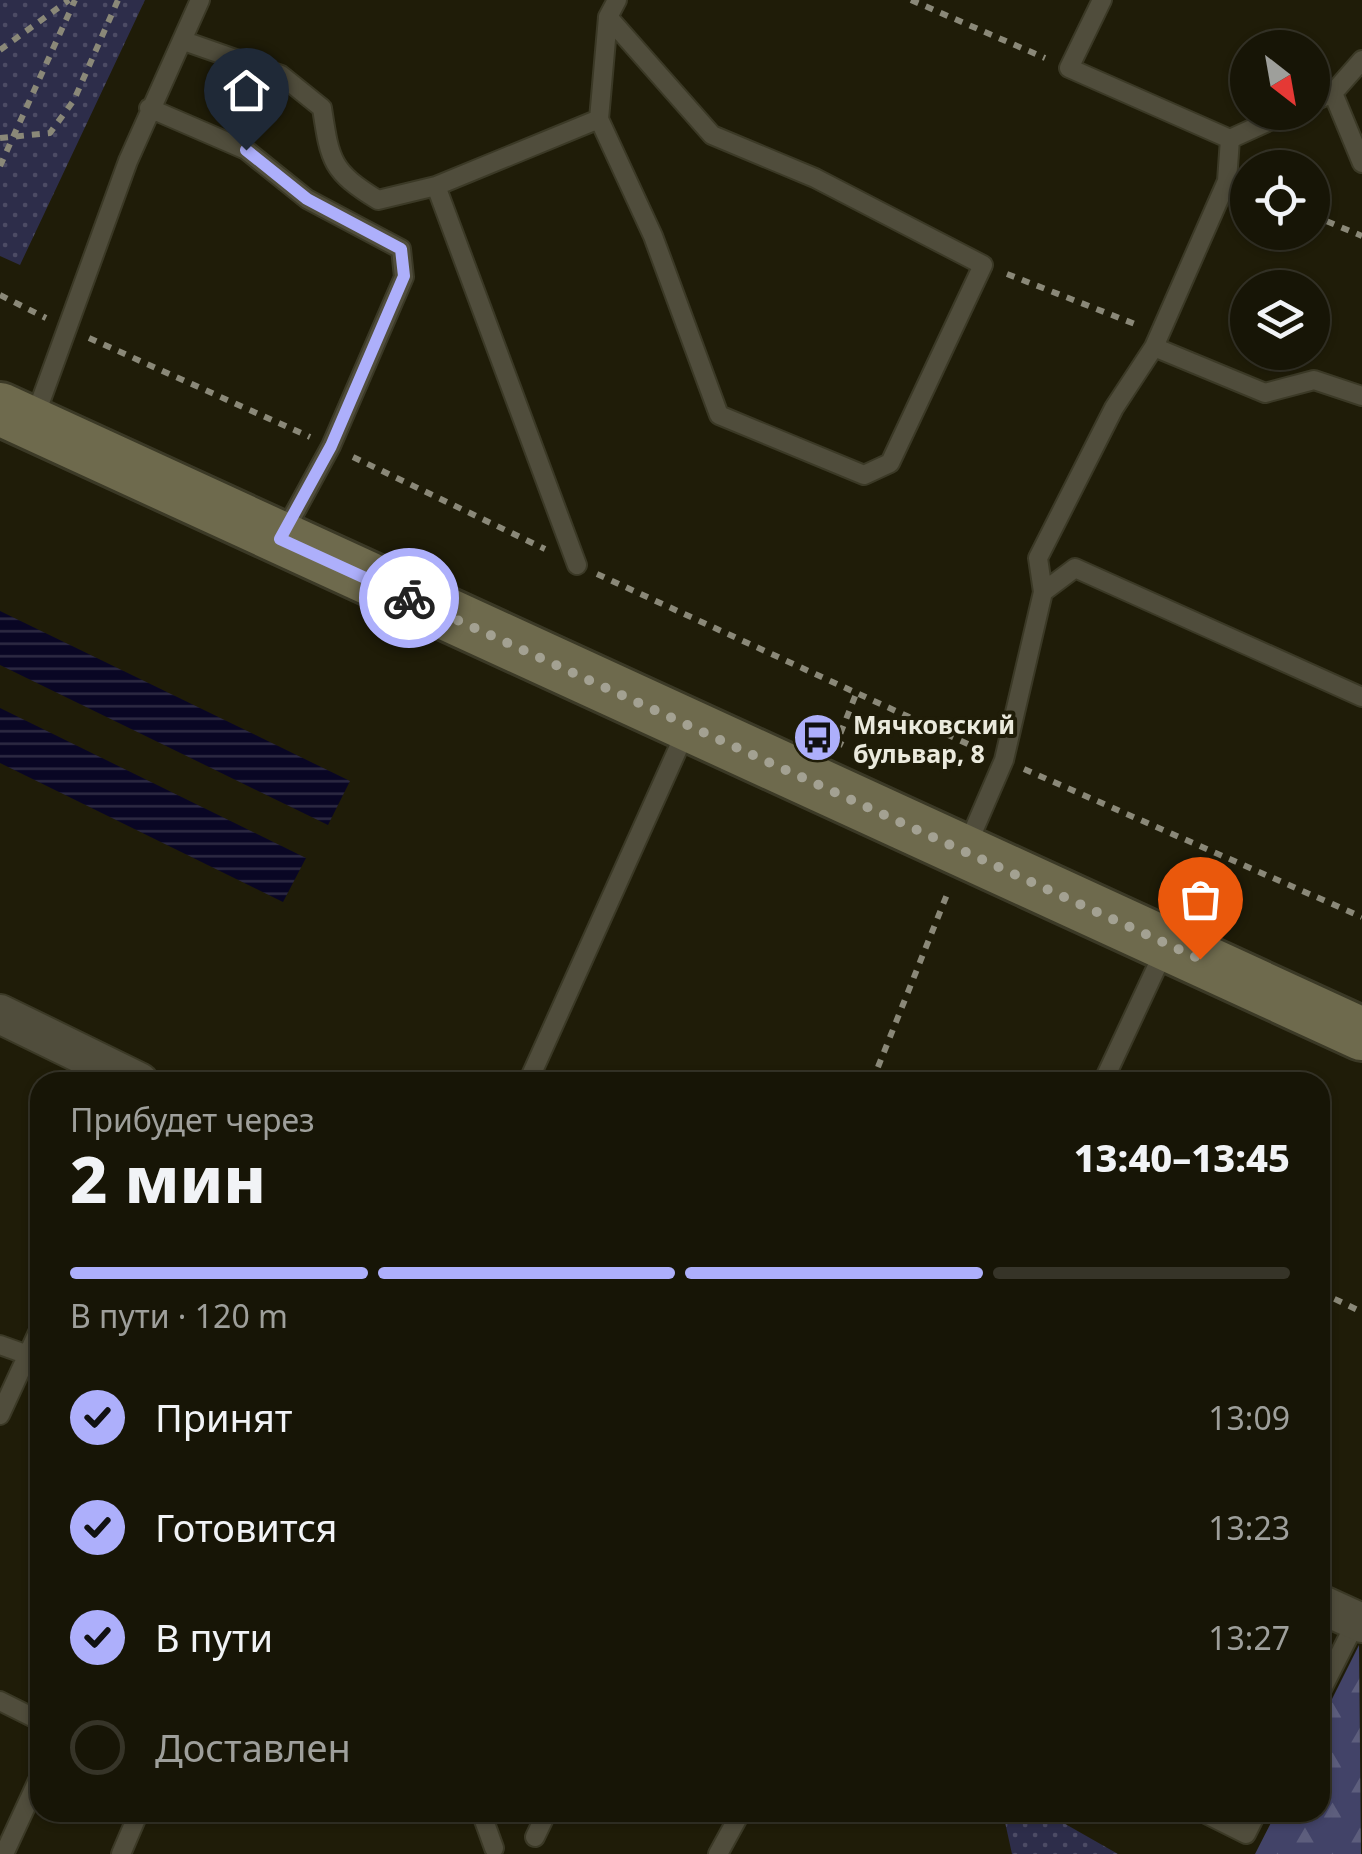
<!DOCTYPE html>
<html lang="ru">
<meta charset="utf-8">
<style>
:root{--surface:#171506;--page:#201e10;--text:#f1f3f6;--muted:#9e9f9b;--line:#363428;--accent:#adaffb}
body{margin:0;font-family:"Noto Sans",sans-serif;background:var(--page);color:var(--text);height:100vh;display:flex;flex-direction:column;font-size:38px;white-space:nowrap}
*{box-sizing:border-box;margin:0}
p{font-size:32px;color:var(--muted)}
.icon{flex:none;width:55px;height:55px;fill:none;stroke:currentColor;stroke-width:2;stroke-linecap:round;stroke-linejoin:round}
.map{position:relative;flex:1;overflow:hidden}
.panel{position:absolute;left:30px;top:1072px;width:1300px;height:750px;display:flex;flex-direction:column;background:var(--surface);border-radius:30px;box-shadow:0 2px 8px #0004,0 0 0 2px var(--line)}
.panel>*{flex:none}
.needle{width:65px;rotate:149deg}
.buttons{position:absolute;left:1230px;top:30px;display:grid;gap:20px}
.buttons a{display:grid;place-items:center;width:100px;height:100px;border-radius:50%;background:var(--surface);box-shadow:0 2px 8px #0004,0 0 0 2px var(--line);font-size:50px}
.pin{position:absolute;display:grid;place-items:center;width:85px;height:85px;color:#fff;margin:-102px -42px;border-radius:50% 50% 50% 0;rotate:-45deg;box-shadow:0 0 10px #0007}
.pin .icon{rotate:45deg}
.courier{position:absolute;display:grid;place-items:center;width:100px;height:100px;margin:-50px;border:8px solid #adaffb;border-radius:50%;background:#fff;color:#222;box-shadow:0 2px 12px #0007}
.head em{font-style:normal;font-weight:800}
.head div{display:flex;flex-direction:column-reverse}
.head{display:flex;align-items:center;justify-content:space-between;height:170px;padding:0 40px}
h1{font-size:65px;font-weight:800;line-height:75px}
.bar{display:grid;grid-template-columns:repeat(4,1fr);gap:15px 10px;align-content:center;height:120px;padding:0 40px}
.bar i{height:12px;border-radius:8px;background:var(--line)}
.bar .selected{background:var(--accent)}
.bar p{grid-column:span 4}
ol{padding:0 40px;list-style:none}
li{display:flex;align-items:center;gap:30px;height:110px}
li p{margin-inline-start:auto}
li .icon{padding:10px;border-radius:50%;background:var(--accent);color:#111;stroke-width:4}
li:last-child{color:var(--muted)}
li i{width:55px;height:55px;border:5px solid var(--line);border-radius:50%}
.map>svg:first-child{display:block}
.forest{fill:url(#forest-firs)}
.park{fill:url(#park-dots)}
.water{fill:url(#water-rules)}
.lines{fill:none;stroke-linecap:round;stroke-linejoin:round}
.lane-casing{stroke:#3b3926;stroke-width:22}
.street-casing{stroke:#3b3926;stroke-width:42}
.secondary-casing{stroke:#3b3926;stroke-width:58}
.path{stroke:#8a8878;stroke-width:6;stroke-dasharray:8 8;stroke-linecap:butt}
.lane{stroke:#504d3c;stroke-width:18}
.street{stroke:#504d3c;stroke-width:38}
.secondary{stroke:#6e6a4d;stroke-width:52}
.done{stroke:#a3a192;stroke-width:10;stroke-dasharray:0 18}
.route{stroke:#adaffb;stroke-width:12}
.labels{text-anchor:middle;dominant-baseline:central;stroke-width:8;stroke-linejoin:round;paint-order:stroke}
.poi-label{font-size:25px;font-weight:bold;fill:#eae9dc;stroke:#1f1c08;text-anchor:start}
</style>
<div class="map">
<svg width="1362" height="1854" viewBox="0 0 1362 1854">
<defs>
<pattern id="forest-firs" width="22" height="20" patternUnits="userSpaceOnUse" patternTransform="scale(2.5)"><rect width="22" height="20" fill="#424368"/><path d="M5 1l3.5 6h-7zM16 11l3.5 6h-7z" fill="#5d5e7d"/></pattern>
<pattern id="park-dots" width="8" height="8" patternUnits="userSpaceOnUse" patternTransform="scale(2.5)"><rect width="8" height="8" fill="#2d2d4a"/><path d="M2 2h.1M6 6h.1" fill="none" stroke="#4c4b64" stroke-width="1.8" stroke-linecap="round"/></pattern>
<pattern id="water-rules" width="6" height="5" patternUnits="userSpaceOnUse" patternTransform="scale(2.5)"><rect width="6" height="5" fill="#090624"/><path d="M0 2.5h6" fill="none" stroke="#2d2a43"/></pattern>
</defs>
<rect width="100%" height="100%" fill="#1f1c08"/>
<path class="forest" d="M1359,1645L1361,1854H1255L1276,1813L1320,1812V1723Z"/>
<path class="park" d="M0,0H145L20,265L0,256Z
M1003,1813H1046L1118,1854H1012Z"/>
<path class="water" d="M0,611L350,781L328,825L0,665Z
M0,708L306,858L283,902L0,763Z"/>
<g class="lines">
<defs>
<path id="lane" d="M1102,0L1069,68L1230,139L1289,112
M184,41L281,75L322,108C330,161 331,171 378,200L436,186L599,119L608,17
M1362,60L1333,93L1362,163
M1312,102L1333,93
M149,108L246,150L307,199L401,249L404,277L331,446L282,536
M599,119L653,236L719,415L864,475L890,463L983,265L815,178L712,135L608,17L617,0
M1230,139L1227,181L1154,347L1265,393L1314,380L1362,396
M436,186L577,565
M33,422L128,161L200,0
M1043,592L1038,558L1114,408L1154,347
M966,848L1004,760L1043,592L1075,568L1362,697
M528,1082L686,731
M1103,1082L1166,947
M0,1345L28,1355
M0,1415L40,1328
M1320,1693L1357,1620
M0,1701L40,1721
M481,1812L494,1848
M1202,1812L1246,1834L1257,1812
M535,1837L547,1812
M4,1854L40,1776
M121,1854L139,1812
M718,1854L741,1812"/>
<path id="street" d="M0,1014L139,1082
M1320,1604L1362,1623"/>
<path id="secondary" d="M0,409L1362,1034"/>
</defs>
<use href="#lane" class="lane-casing"/>
<use href="#street" class="street-casing"/>
<use href="#secondary" class="secondary-casing"/>
<path class="path" d="M911,0L1045,58
M0,50L69,0
M0,138L50,133L74,100L118,0
M0,166L75,0
M1312,215L1362,236
M1007,274L1140,326
M0,295L46,318
M89,338L310,437
M353,457L545,549
M597,574L981,750
M843,745L837,742L856,694
M1024,769L1362,917
M872,1082L948,892
M1320,1292L1362,1312"/>
<use href="#lane" class="lane"/>
<use href="#street" class="street"/>
<use href="#secondary" class="secondary"/>
</g>
<g class="lines">
<path class="done" d="M409,598L1200,959"/>
<path class="route" d="M246,150L307,199L401,249L404,276L331,446L280,539L409,598"/>
</g>
<defs>
<symbol id="bus-disc" viewBox="-11 -11 22 22"><circle r="9.5" fill="#adaffb" stroke="#1f1c08"/><path d="M-5-6H5V4H4V6H2V4H-2V6H-4V4H-5ZM-3.5-4V0h7V-4ZM-3.5 1.2v1.5H-2V1.2ZM2 1.2v1.5H3.5V1.2Z" fill="#111"/></symbol>
</defs>
<g fill-rule="evenodd">
<use href="#bus-disc" x="790" y="710" width="55" height="55"/>
</g>
<g class="labels">
<g class="poi-label">
<text x="853" y="724">Мячковский<tspan x="853" dy="29">бульвар, 8</tspan></text>
</g>
</g>
</svg>
<div class="buttons">
<a><svg class="needle" viewBox="-14 -14 28 28"><path d="M0-13l5 13h-10z" fill="#e53935"/><path d="M0 13l5-13h-10z" fill="#9e9f9b"/></svg></a>
<a><svg class="icon" aria-label="locate" viewBox="0 0 24 24"><circle cx="12" cy="12" r="6"/><path d="M12 2v4M12 18v4M2 12h4M18 12h4"/></svg></a>
<a><svg class="icon" aria-label="layers" viewBox="0 0 24 24"><path d="M12 4l9 5-9 5-9-5zM3 14l9 5 9-5"/></svg></a>
</div>
<div class="pin" style="left:1200px;top:959px;background:#ea580c"><svg class="icon" aria-label="bag" viewBox="0 0 24 24"><path d="M5 8h14l-1 12H6zM9 8a3 3 0 0 1 6 0"/></svg></div>
<div class="pin" style="left:246px;top:150px;background:#1f2937"><svg class="icon" aria-label="home" viewBox="0 0 24 24"><path d="M3 11l9-7 9 7M6 9v11h12V9"/></svg></div>
<div class="courier" style="left:409px;top:598px"><svg class="icon" aria-label="bike" viewBox="0 0 24 24"><circle cx="6" cy="16" r="4"/><circle cx="18" cy="16" r="4"/><path d="M6 16l4-8h5l3 8M10 8l3 8H6M13 5h3"/></svg></div>
<section class="panel">
<div class="head"><div><h1>2 мин</h1><p>Прибудет через</p></div><em>13:40–13:45</em></div>
<div class="bar"><i class="selected"></i><i class="selected"></i><i class="selected"></i><i></i><p>В пути · 120 m</p></div>
<ol>
<li><svg class="icon" aria-label="check" viewBox="0 0 24 24"><path d="M5 12l5 5 9-10"/></svg>Принят<p>13:09</p></li>
<li><svg class="icon" aria-label="check" viewBox="0 0 24 24"><path d="M5 12l5 5 9-10"/></svg>Готовится<p>13:23</p></li>
<li><svg class="icon" aria-label="check" viewBox="0 0 24 24"><path d="M5 12l5 5 9-10"/></svg>В пути<p>13:27</p></li>
<li><i></i>Доставлен</li>
</ol>
</section>
</div>
